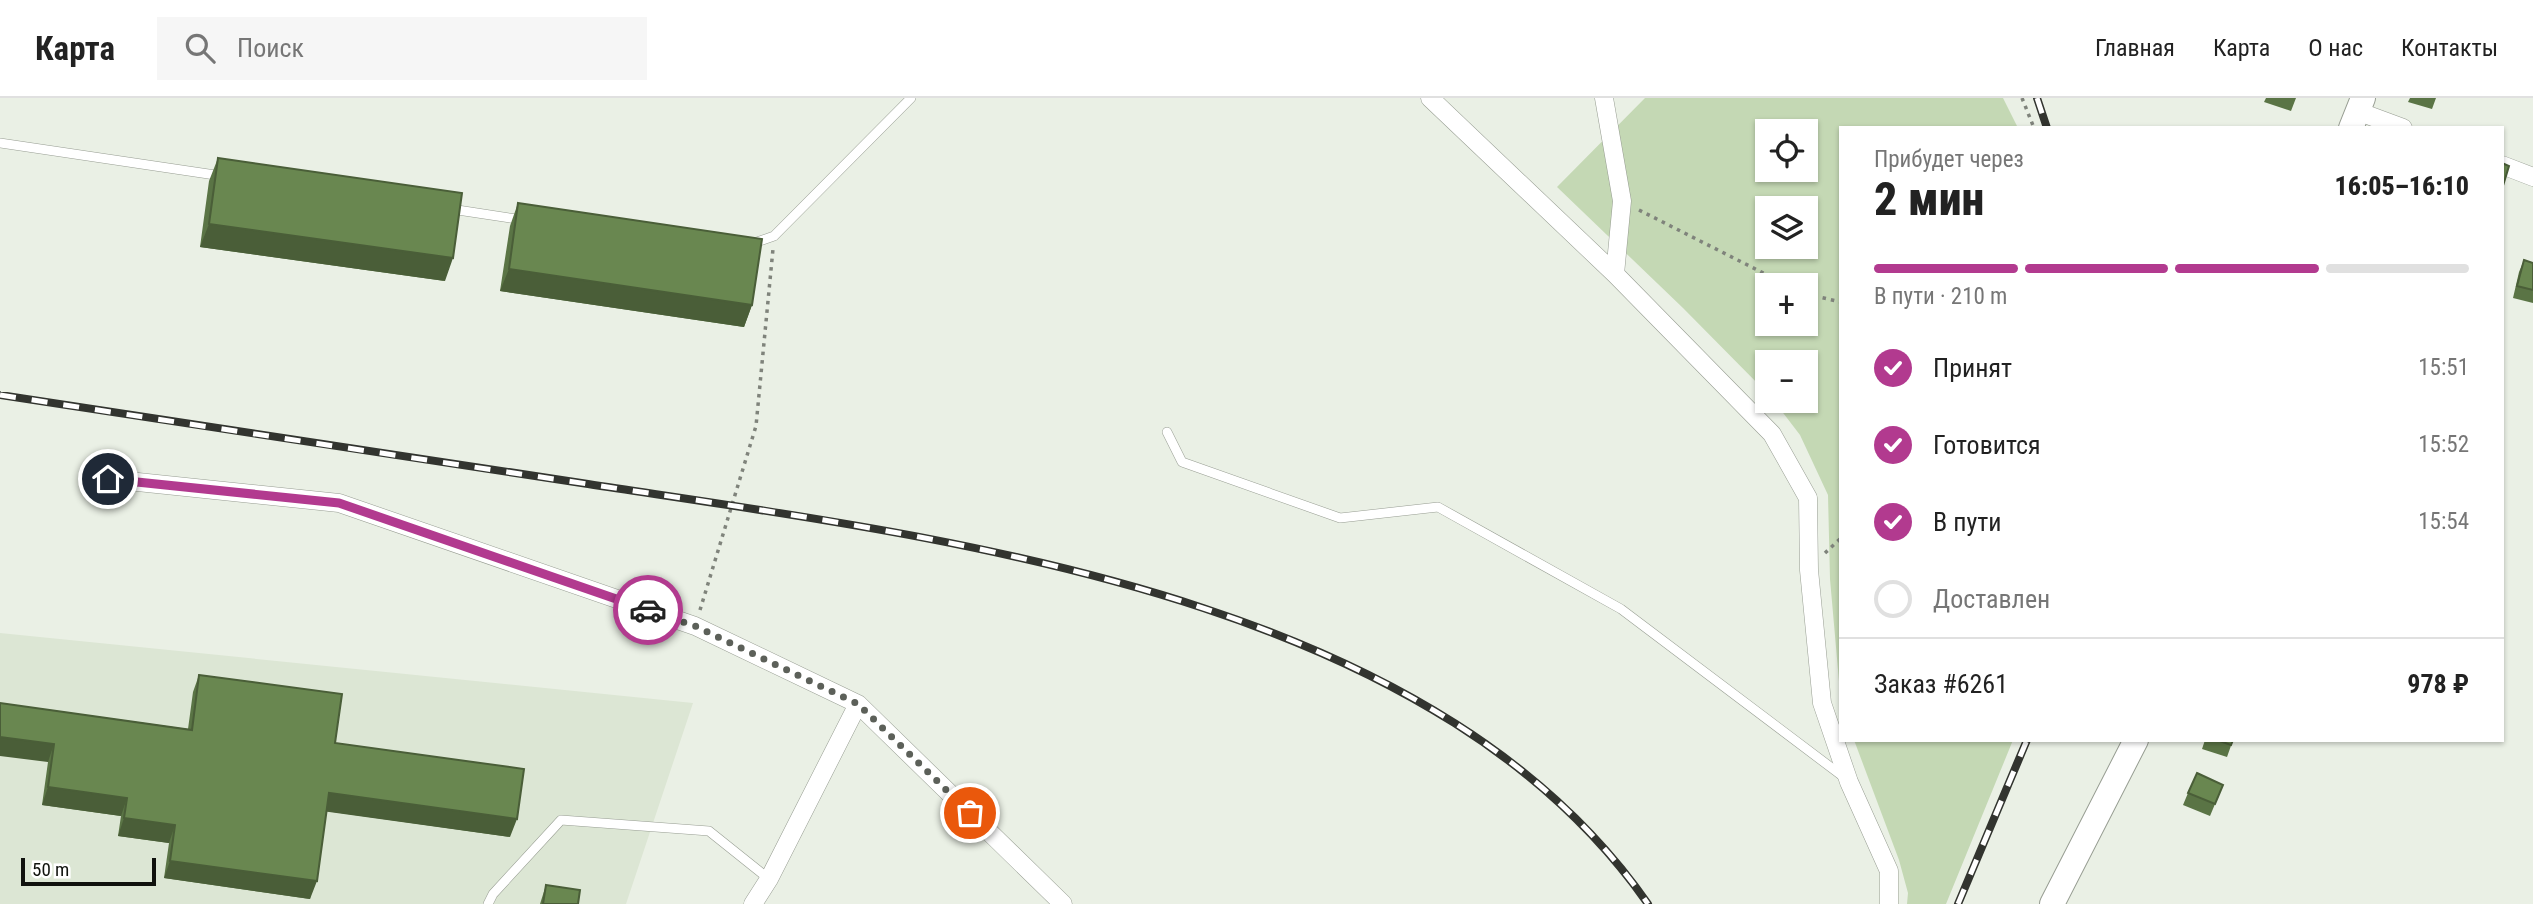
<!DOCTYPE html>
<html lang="ru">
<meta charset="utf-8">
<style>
:root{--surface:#fff;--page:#f6f6f6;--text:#222;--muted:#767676;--line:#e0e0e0;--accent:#b23a8f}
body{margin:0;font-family:"Roboto Condensed",sans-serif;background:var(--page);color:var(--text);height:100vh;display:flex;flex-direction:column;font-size:26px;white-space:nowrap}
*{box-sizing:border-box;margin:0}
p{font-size:23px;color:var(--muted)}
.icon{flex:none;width:38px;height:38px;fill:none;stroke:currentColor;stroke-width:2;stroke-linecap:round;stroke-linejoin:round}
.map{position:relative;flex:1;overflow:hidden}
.sheet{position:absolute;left:1839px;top:28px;width:665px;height:616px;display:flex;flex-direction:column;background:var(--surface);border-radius:0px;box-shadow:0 2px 5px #0004}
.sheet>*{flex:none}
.buttons{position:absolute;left:1755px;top:21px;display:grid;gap:14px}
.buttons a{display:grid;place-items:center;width:63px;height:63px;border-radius:0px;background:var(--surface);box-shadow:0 2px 5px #0004;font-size:35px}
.scale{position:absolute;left:21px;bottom:18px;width:135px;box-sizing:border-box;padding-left:7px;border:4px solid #10120e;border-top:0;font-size:19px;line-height:24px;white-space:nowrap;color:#10120e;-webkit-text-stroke:5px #fff;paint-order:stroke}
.pin{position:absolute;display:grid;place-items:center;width:60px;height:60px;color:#fff;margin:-30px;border:4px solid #fff;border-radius:50%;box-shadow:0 2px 7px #0007}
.courier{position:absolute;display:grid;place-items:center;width:70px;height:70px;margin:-35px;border:5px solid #b23a8f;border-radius:50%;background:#fff;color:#222;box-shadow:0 2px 9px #0007}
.overview em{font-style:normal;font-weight:800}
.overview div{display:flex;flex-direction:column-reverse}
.overview{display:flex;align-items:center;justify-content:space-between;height:119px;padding:0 35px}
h1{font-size:46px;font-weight:800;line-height:52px}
.bar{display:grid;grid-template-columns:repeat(4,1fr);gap:10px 7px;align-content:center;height:84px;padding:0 35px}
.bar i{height:9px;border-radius:5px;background:var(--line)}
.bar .selected{background:var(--accent)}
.bar p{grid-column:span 4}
.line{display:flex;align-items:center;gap:18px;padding:0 35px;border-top:2px solid var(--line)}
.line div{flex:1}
ol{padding:0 35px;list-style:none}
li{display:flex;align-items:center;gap:21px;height:77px}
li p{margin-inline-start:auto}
li .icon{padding:7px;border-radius:50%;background:var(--accent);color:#fff;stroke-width:4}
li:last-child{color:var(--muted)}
li i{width:38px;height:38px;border:4px solid var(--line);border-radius:50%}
header{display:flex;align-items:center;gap:42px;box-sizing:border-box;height:98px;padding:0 35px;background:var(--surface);border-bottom:2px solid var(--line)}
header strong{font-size:33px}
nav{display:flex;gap:38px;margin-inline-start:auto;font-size:24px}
.search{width:490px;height:63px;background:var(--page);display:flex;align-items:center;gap:18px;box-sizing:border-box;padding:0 24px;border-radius:0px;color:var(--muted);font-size:26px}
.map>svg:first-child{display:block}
.built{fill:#dce6d4}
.green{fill:#c4d8b4;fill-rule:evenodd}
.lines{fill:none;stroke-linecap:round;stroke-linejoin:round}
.service-casing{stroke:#979d92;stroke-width:10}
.minor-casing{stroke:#979d92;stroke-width:19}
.secondary-casing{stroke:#979d92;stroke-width:26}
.path{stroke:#7f837b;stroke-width:3.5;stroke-dasharray:3.5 5;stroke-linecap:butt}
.service{stroke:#fff;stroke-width:9}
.minor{stroke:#fff;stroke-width:18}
.secondary{stroke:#fff;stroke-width:24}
.rail-casing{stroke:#32342f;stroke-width:8}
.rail{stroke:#fff;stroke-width:5;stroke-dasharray:16;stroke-linecap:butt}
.wall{fill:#5a7445}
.shaded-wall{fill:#4a5e38}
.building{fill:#698750;stroke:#4a5e38;stroke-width:2}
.done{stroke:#5c6059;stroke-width:7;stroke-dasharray:0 12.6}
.route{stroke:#b23a8f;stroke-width:9}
</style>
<header>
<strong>Карта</strong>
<div class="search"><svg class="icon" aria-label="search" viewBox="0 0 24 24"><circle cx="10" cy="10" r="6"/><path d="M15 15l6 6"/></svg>Поиск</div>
<nav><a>Главная</a><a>Карта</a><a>О нас</a><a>Контакты</a></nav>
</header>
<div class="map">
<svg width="2533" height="806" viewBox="0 0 2533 806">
<rect width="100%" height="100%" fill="#eaf0e5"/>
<path class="built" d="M0,535L693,605L626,806H0Z"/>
<path class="green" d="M1645,0H2003L2018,30H1841V606L1830,481L1828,397L1800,337L1774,303H1806V264H1768L1767,295L1683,210L1557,89ZM1768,33H1806V72H1768ZM1768,110H1806V149H1768ZM1768,187H1806V226H1768Z
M1854,642H2013L1946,806H1907L1908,795L1899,762Z"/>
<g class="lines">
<defs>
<path id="service" d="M0,45L222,78
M451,111L523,122
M751,146L774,138L911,0
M1167,334L1182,364L1340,420L1438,409L1621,511L1845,680
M488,806L493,796L561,722L709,733L769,781"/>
<path id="minor" d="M1430,0L1615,176L1772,336L1808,400L1809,472L1822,605L1849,684L1889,773V806
M1604,0L1622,103L1615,176
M2357,13L2403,30
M2502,67L2533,79
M109,381L339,405L695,528L858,606L1063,806
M753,806L769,781L858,606"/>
<path id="secondary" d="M2351,30L2363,0
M2052,806L2136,642"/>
</defs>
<use href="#service" class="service-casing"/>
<use href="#minor" class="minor-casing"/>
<use href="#secondary" class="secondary-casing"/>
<path class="path" d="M2022,0L2034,30
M1639,112L1787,187
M1806,196L1841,204
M1825,455L1841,440
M700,512L756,328L773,151"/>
<use href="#service" class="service"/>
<use href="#minor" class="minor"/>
<use href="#secondary" class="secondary"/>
<defs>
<path id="rail" d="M2037,0L2047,30
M0,297C196,327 392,357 588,386C937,439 1430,493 1648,806
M1958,806L2027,642"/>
</defs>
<use href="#rail" class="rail-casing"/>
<use href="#rail" class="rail"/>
</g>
<path class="wall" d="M2266,0H2296L2291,13L2264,4Z
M2410,0H2436L2432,11L2408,4Z
M218,60L445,183L200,149L209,83Z
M518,105L752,207L744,229L500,193L510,128Z
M2524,162L2533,165V205L2513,200L2519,174Z
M199,577L335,645L510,739L326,713L310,801L164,780L169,745L118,738L121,718L42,707L48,664L0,605L188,631L193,594Z
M2205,642H2233L2227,659L2202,651Z
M2223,687L2210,718L2183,707L2188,695Z
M546,787L578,806H540Z"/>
<path class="shaded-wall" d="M209,126L453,160L445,183L200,149Z
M509,171L752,207L744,229L500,193Z
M0,639L54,646L48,664L0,658Z
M48,689L127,700L121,718L42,707Z
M329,695L517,721L510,739L322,713Z
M124,720L175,727L169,745L118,738Z
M170,763L317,783L310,801L164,780Z"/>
<path class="building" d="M218,60L462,95L453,160L209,126Z
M2502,65L2509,68L2502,91Z
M518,105L762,141L752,207L509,171Z
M2524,162L2533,165V192L2517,188Z
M199,577L342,596L335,645L524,671L517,721L329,695L317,783L170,763L175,727L124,720L127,700L48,689L54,646L0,639V605L192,632Z
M2217,642H2233L2231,647Z
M2197,675L2223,687L2215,706L2188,695Z
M546,787L580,792L578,806H543Z"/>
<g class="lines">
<path class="done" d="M648,512L695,528L858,606L970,715"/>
<path class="route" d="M108,381L339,405L648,512"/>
</g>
</svg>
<div class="buttons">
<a><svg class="icon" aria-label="locate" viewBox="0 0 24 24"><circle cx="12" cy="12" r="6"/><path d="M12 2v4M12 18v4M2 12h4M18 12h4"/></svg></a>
<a><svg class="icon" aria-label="layers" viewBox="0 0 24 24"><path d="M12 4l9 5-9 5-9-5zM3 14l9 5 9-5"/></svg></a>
<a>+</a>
<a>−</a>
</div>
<div class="scale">50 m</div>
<div class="pin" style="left:970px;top:715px;background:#ea580c"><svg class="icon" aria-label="bag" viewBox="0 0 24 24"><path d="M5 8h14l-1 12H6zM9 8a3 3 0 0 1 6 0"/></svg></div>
<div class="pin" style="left:108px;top:381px;background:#1f2937"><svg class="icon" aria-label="home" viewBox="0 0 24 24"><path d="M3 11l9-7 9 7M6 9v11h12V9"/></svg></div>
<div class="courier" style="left:648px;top:512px"><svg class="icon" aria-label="car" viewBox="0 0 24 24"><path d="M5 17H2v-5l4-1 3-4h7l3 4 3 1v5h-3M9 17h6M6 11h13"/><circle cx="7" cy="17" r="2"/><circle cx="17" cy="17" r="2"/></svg></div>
<section class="sheet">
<div class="overview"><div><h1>2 мин</h1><p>Прибудет через</p></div><em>16:05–16:10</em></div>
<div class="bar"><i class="selected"></i><i class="selected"></i><i class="selected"></i><i></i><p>В пути · 210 m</p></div>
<ol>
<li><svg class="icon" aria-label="check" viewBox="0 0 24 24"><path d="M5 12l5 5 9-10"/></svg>Принят<p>15:51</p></li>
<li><svg class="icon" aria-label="check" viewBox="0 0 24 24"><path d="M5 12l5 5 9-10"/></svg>Готовится<p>15:52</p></li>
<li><svg class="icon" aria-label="check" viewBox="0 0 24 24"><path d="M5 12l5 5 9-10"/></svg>В пути<p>15:54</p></li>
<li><i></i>Доставлен</li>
</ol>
<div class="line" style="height:91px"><div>Заказ #6261</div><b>978 ₽</b></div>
</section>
</div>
